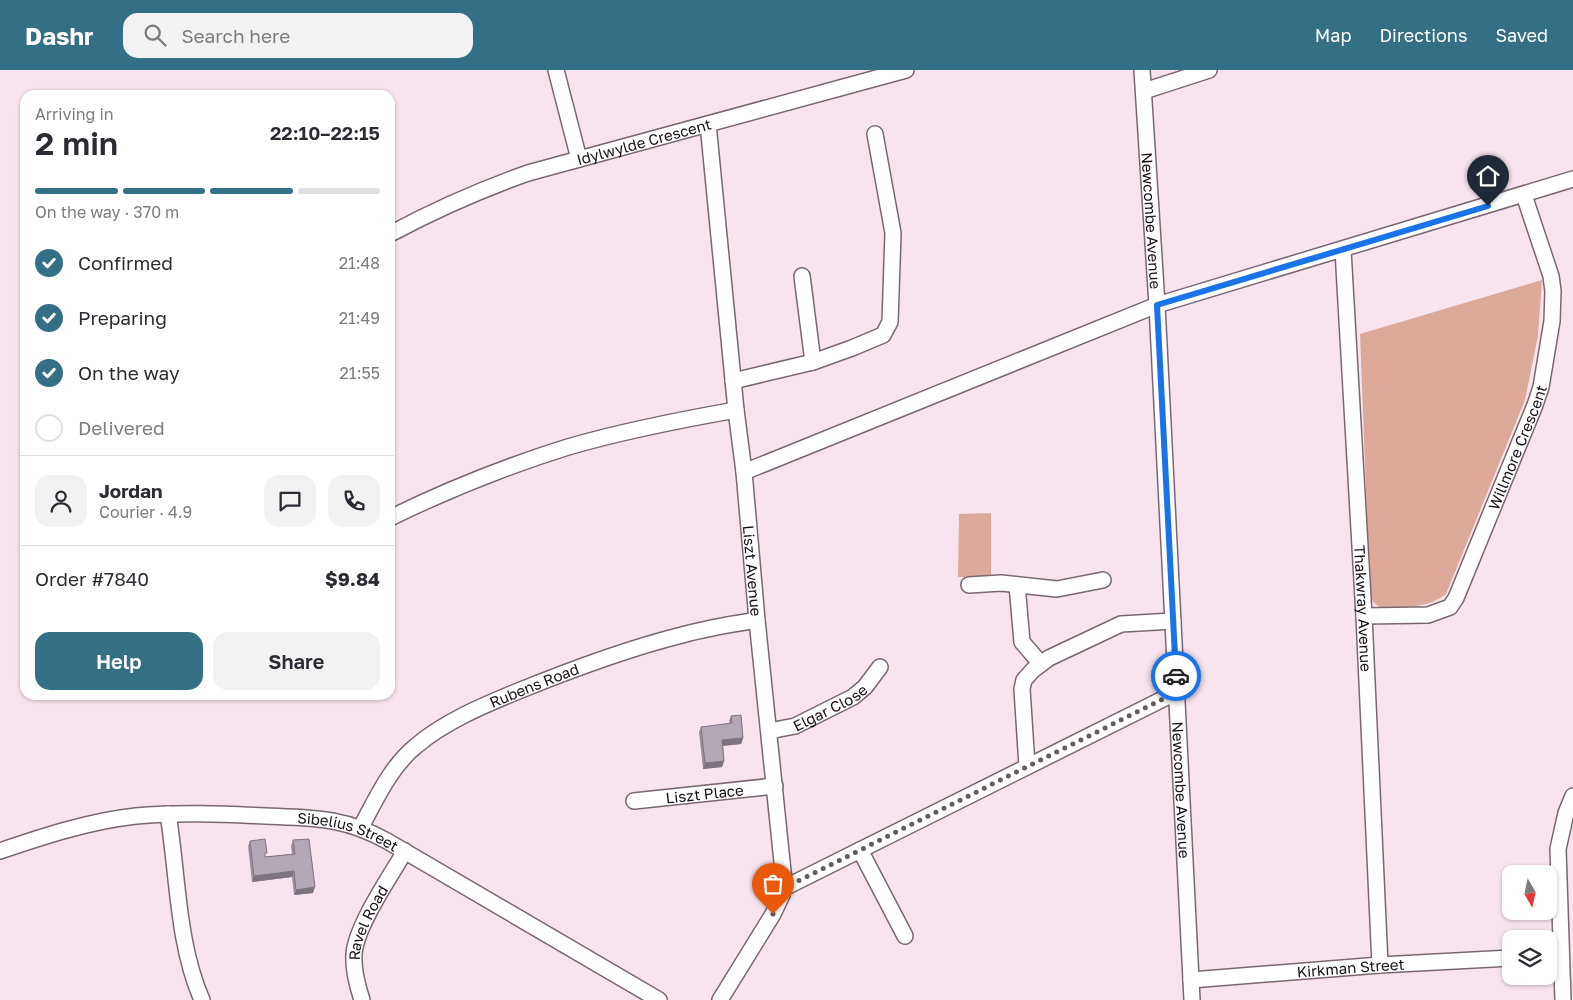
<!DOCTYPE html>
<meta charset="utf-8">
<style>
:root{--surface:#fff;--page:#f2f2f3;--text:#2b2b33;--muted:#7c7c81;--line:#e1e1e2;--accent:#337086}
body{margin:0;font-family:"Golos Text",sans-serif;background:var(--page);color:var(--text);height:100vh;display:flex;flex-direction:column;font-size:19px;white-space:nowrap}
*{box-sizing:border-box;margin:0}
p{font-size:16px;color:var(--muted)}
.icon{flex:none;width:28px;height:28px;fill:none;stroke:currentColor;stroke-width:2;stroke-linecap:round;stroke-linejoin:round}
.map{position:relative;flex:1;overflow:hidden}
.details{position:absolute;left:20px;top:20px;width:375px;height:610px;display:flex;flex-direction:column;background:var(--surface);border-radius:15px;box-shadow:0 1px 4px #0004}
.details>*{flex:none}
.needle{width:32px;rotate:171deg}
.fabs{position:absolute;left:1502px;top:795px;display:grid;gap:10px}
.fabs a{display:grid;place-items:center;width:55px;height:55px;border-radius:10px;background:var(--surface);box-shadow:0 1px 4px #0004;font-size:25px}
.pin{position:absolute;display:grid;place-items:center;width:42px;height:42px;color:#fff;margin:-51px -21px;border-radius:50% 50% 50% 0;rotate:-45deg;box-shadow:0 0 5px #0007}
.pin .icon{rotate:45deg}
.courier{position:absolute;display:grid;place-items:center;width:50px;height:50px;margin:-25px;border:4px solid #1a73e8;border-radius:50%;background:#fff;color:#222;box-shadow:0 1px 6px #0007}
.summary em{font-style:normal;font-weight:600}
.summary div{display:flex;flex-direction:column-reverse}
.summary{display:flex;align-items:center;justify-content:space-between;height:85px;padding:0 15px}
h1{font-size:32px;font-weight:600;line-height:38px}
.bar{display:grid;grid-template-columns:repeat(4,1fr);gap:8px 5px;align-content:center;height:60px;padding:0 15px}
.bar i{height:6px;border-radius:4px;background:var(--line)}
.bar .selected{background:var(--accent)}
.bar p{grid-column:span 4}
.line{display:flex;align-items:center;gap:12px;padding:0 15px;border-top:1px solid var(--line)}
.line div{flex:1}
.round{display:grid;place-items:center;flex:none;width:52px;height:52px;border-radius:15px;background:var(--page)}
ol{padding:0 15px;list-style:none}
li{display:flex;align-items:center;gap:15px;height:55px}
li p{margin-inline-start:auto}
li .icon{padding:5px;border-radius:50%;background:var(--accent);color:#fff;stroke-width:4}
li:last-child{color:var(--muted)}
li i{width:28px;height:28px;border:2px solid var(--line);border-radius:50%}
.primary-button{display:flex;gap:10px;margin-top:auto;padding:10px 15px}
.primary-button a{flex:1;height:58px;border-radius:15px;background:var(--accent);color:#fff;font-size:20px;font-weight:600;line-height:58px;text-align:center}
.primary-button a+a{background:var(--page);color:var(--text)}
header{display:flex;align-items:center;gap:30px;box-sizing:border-box;height:70px;padding:0 25px;background:var(--accent);color:#fff}
header strong{font-size:24px}
nav{display:flex;gap:28px;margin-inline-start:auto;font-size:18px}
.search{width:350px;height:45px;background:var(--page);display:flex;align-items:center;gap:12px;box-sizing:border-box;padding:0 18px;border-radius:15px;color:var(--muted);font-size:19px}
.map>svg:first-child{display:block}
.green{fill:#dda99b}
.lines{fill:none;stroke-linecap:round;stroke-linejoin:round}
.minor-casing{stroke:#7a6871;stroke-width:18}
.minor{stroke:#fff;stroke-width:15}
.wall{fill:#9a8f9c}
.shaded-wall{fill:#7d747f}
.building{fill:#b3a6b5;stroke:#7d747f}
.done{stroke:#665a60;stroke-width:5;stroke-dasharray:0 9}
.route{stroke:#1a73e8;stroke-width:6}
.labels{text-anchor:middle;dominant-baseline:central;stroke-width:4.5;stroke-linejoin:round;paint-order:stroke}
.street-label{font-size:15px;fill:#171014;stroke:#fdf5f9}
</style>
<header>
<strong>Dashr</strong>
<div class="search"><svg class="icon" aria-label="search" viewBox="0 0 24 24"><circle cx="10" cy="10" r="6"/><path d="M15 15l6 6"/></svg>Search here</div>
<nav><a>Map</a><a>Directions</a><a>Saved</a></nav>
</header>
<div class="map">
<svg width="1573" height="930" viewBox="0 0 1573 930">
<rect width="100%" height="100%" fill="#f8e4ee"/>
<path class="green" d="M1542,210L1538,266L1525,330L1446,524C1427,539 1404,537 1381,538L1373,532L1370,525L1360,264Z
M991,443V507H958L959,444Z"/>
<g class="lines">
<defs>
<g id="minor">
<path d="M556,0L579,89"/>
<path id="s1" d="M1142,0L1157,235L1192,930"/>
<path d="M1144,21L1209,0"/>
<path id="s2" d="M708,54L736,340L744,402L757,550L784,811L782,825L773,844L720,930"/>
<path id="s3" d="M390,164C435,140 480,120 528,103L906,0"/>
<path id="s4" d="M1343,180L1364,546L1380,895"/>
<path d="M802,206L813,292"/>
<path d="M733,311L813,292L852,278L883,265L890,252L893,163L875,64"/>
<path d="M744,402L1157,235L1573,109"/>
<path d="M390,448C447,420 507,396 568,377C623,361 679,350 736,340"/>
<path d="M969,515L1001,513L1057,519L1103,510"/>
<path d="M1017,515L1022,572L1041,594"/>
<path id="s5" d="M1364,546L1428,545L1450,537L1456,528L1535,335L1541,317L1552,251L1553,221L1551,206L1524,125"/>
<path id="s6" d="M769,661L795,656L853,627L865,617L880,597"/>
<path d="M1027,696L1022,619L1024,610L1033,600L1049,588L1121,554L1173,551"/>
<path id="s7" d="M634,731L775,716"/>
<path d="M168,744C178,805 177,873 202,930"/>
<path id="s8" d="M361,757C376,729 391,696 416,676C444,652 482,636 516,622C570,600 626,579 682,565C706,558 732,554 757,550"/>
<path d="M860,780L905,866"/>
<path id="s9" d="M0,781C44,766 90,751 136,746C179,742 223,744 266,746C313,748 344,747 387,771L659,930"/>
<path d="M784,818L1177,622"/>
<path id="s10" d="M1191,910L1380,895L1511,888"/>
<path id="s11" d="M362,930C357,915 353,900 354,884C356,856 390,807 405,781"/>
<path d="M1563,930L1558,779L1566,743L1573,726"/>
</g>
</defs>
<use href="#minor" class="minor-casing"/>
<use href="#minor" class="minor"/>
</g>
<path class="wall" d="M731,646L743,668L741,674L723,676L724,691L722,697L703,699L699,662L701,657L730,654L729,651Z
M293,770L313,823L294,825L292,807L252,812L248,776L250,771L265,787L292,784L291,776Z"/>
<path class="shaded-wall" d="M743,668L741,674L720,676L722,670Z
M724,691L722,697L703,699L705,693Z
M294,801L292,807L252,812L254,806Z
M315,817L313,823L294,825L296,820Z"/>
<path class="building" d="M741,645L743,668L722,670L724,691L705,693L701,657L732,653L731,646Z
M265,769L267,783H265V787L295,784L293,770L309,769L315,817L296,820L294,801L254,806L250,771Z"/>
<g class="lines">
<path class="done" d="M773,844L784,818L1177,622L1176,606"/>
<path class="route" d="M1176,606L1157,235L1488,136"/>
</g>
<g class="labels">
<g class="street-label">
<text stroke="none"><textPath href="#s3" startOffset="271">Idylwylde Crescent</textPath></text>
<text stroke="none"><textPath href="#s1" startOffset="151">Newcombe Avenue</textPath></text>
<text stroke="none"><textPath href="#s5" startOffset="261">Willmore Crescent</textPath></text>
<text stroke="none"><textPath href="#s2" startOffset="449">Liszt Avenue</textPath></text>
<text stroke="none"><textPath href="#s4" startOffset="359">Thakwray Avenue</textPath></text>
<text stroke="none"><textPath href="#s8" startOffset="232">Rubens Road</textPath></text>
<text stroke="none"><textPath href="#s6" startOffset="66">Elgar Close</textPath></text>
<text stroke="none"><textPath href="#s1" startOffset="721">Newcombe Avenue</textPath></text>
<text stroke="none"><textPath href="#s7" startOffset="71">Liszt Place</textPath></text>
<text stroke="none"><textPath href="#s9" startOffset="355">Sibelius Street</textPath></text>
<text stroke="none"><textPath href="#s11" startOffset="81">Ravel Road</textPath></text>
<text stroke="none"><textPath href="#s10" startOffset="160">Kirkman Street</textPath></text>
</g>
</g>
</svg>
<div class="fabs">
<a><svg class="needle" viewBox="-14 -14 28 28"><path d="M0-13l5 13h-10z" fill="#e53935"/><path d="M0 13l5-13h-10z" fill="#7c7c81"/></svg></a>
<a><svg class="icon" aria-label="layers" viewBox="0 0 24 24"><path d="M12 4l9 5-9 5-9-5zM3 14l9 5 9-5"/></svg></a>
</div>
<div class="pin" style="left:773px;top:844px;background:#ea580c"><svg class="icon" aria-label="bag" viewBox="0 0 24 24"><path d="M5 8h14l-1 12H6zM9 8a3 3 0 0 1 6 0"/></svg></div>
<div class="pin" style="left:1488px;top:136px;background:#1f2937"><svg class="icon" aria-label="home" viewBox="0 0 24 24"><path d="M3 11l9-7 9 7M6 9v11h12V9"/></svg></div>
<div class="courier" style="left:1176px;top:606px"><svg class="icon" aria-label="car" viewBox="0 0 24 24"><path d="M5 17H2v-5l4-1 3-4h7l3 4 3 1v5h-3M9 17h6M6 11h13"/><circle cx="7" cy="17" r="2"/><circle cx="17" cy="17" r="2"/></svg></div>
<section class="details">
<div class="summary"><div><h1>2 min</h1><p>Arriving in</p></div><em>22:10–22:15</em></div>
<div class="bar"><i class="selected"></i><i class="selected"></i><i class="selected"></i><i></i><p>On the way · 370 m</p></div>
<ol>
<li><svg class="icon" aria-label="check" viewBox="0 0 24 24"><path d="M5 12l5 5 9-10"/></svg>Confirmed<p>21:48</p></li>
<li><svg class="icon" aria-label="check" viewBox="0 0 24 24"><path d="M5 12l5 5 9-10"/></svg>Preparing<p>21:49</p></li>
<li><svg class="icon" aria-label="check" viewBox="0 0 24 24"><path d="M5 12l5 5 9-10"/></svg>On the way<p>21:55</p></li>
<li><i></i>Delivered</li>
</ol>
<div class="line" style="height:90px"><a class="round"><svg class="icon" aria-label="person" viewBox="0 0 24 24"><circle cx="12" cy="8" r="4"/><path d="M4 21q1-7 8-7t8 7"/></svg></a><div><b>Jordan</b><p>Courier · 4.9</p></div><a class="round"><svg class="icon" aria-label="chat" viewBox="0 0 24 24"><path d="M4 5h16v11H9l-5 4z"/></svg></a><a class="round"><svg class="icon" aria-label="phone" viewBox="0 0 24 24"><path d="M5 4h4l2 5-3 2q2 4 5 5l2-3 5 2v4C11 20 4 13 5 4z"/></svg></a></div>
<div class="line" style="height:65px"><div>Order #7840</div><b>$9.84</b></div>
<div class="primary-button"><a>Help</a><a>Share</a></div>
</section>
</div>
